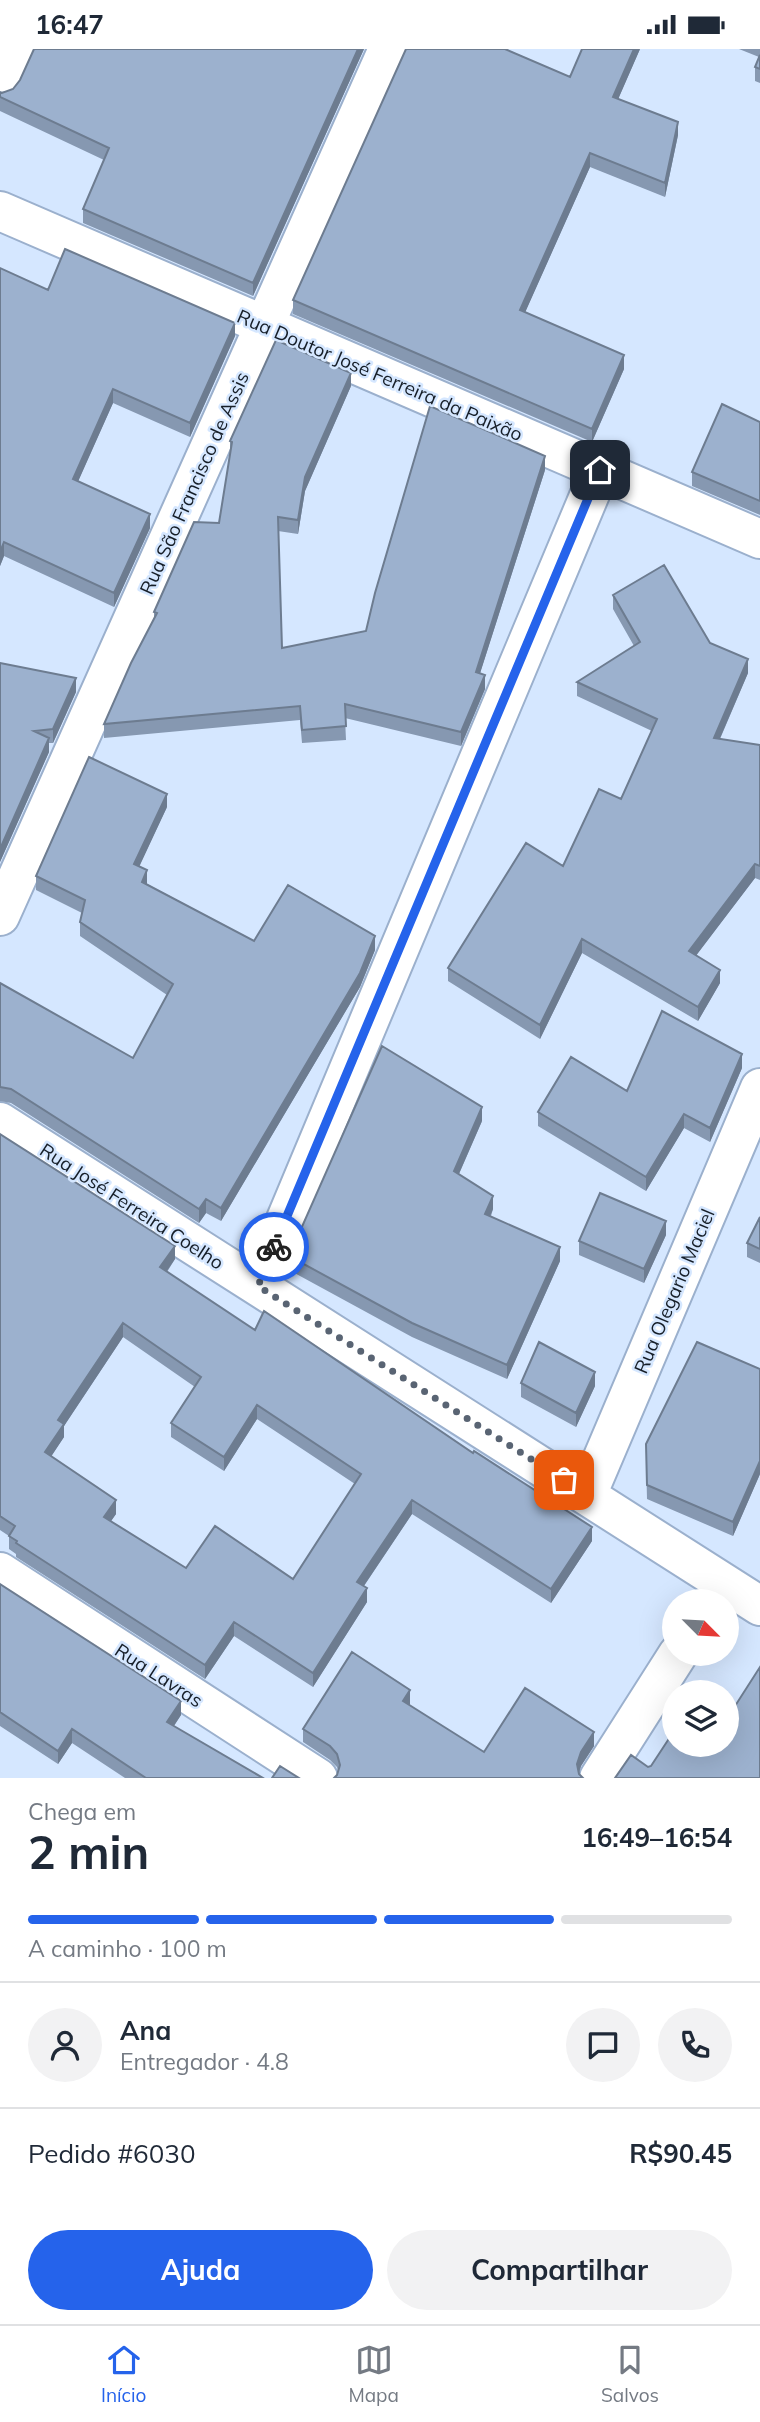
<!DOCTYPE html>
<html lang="pt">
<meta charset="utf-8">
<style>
:root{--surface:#fff;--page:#f2f2f3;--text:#1f2937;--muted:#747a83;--line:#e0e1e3;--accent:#2563eb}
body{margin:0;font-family:Mulish,sans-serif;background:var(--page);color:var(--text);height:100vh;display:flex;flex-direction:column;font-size:26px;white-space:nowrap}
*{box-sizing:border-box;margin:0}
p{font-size:23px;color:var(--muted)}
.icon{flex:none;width:38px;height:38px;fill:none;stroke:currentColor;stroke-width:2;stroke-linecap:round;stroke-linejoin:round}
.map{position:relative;height:1729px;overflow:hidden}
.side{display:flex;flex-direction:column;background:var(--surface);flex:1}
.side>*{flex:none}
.needle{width:46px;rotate:114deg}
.tools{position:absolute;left:662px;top:1540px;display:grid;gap:14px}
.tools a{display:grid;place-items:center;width:77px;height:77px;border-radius:50%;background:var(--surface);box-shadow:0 7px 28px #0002;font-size:35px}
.pin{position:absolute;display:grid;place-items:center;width:60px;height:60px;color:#fff;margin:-30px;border-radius:14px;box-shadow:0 4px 10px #0006}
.courier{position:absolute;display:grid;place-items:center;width:70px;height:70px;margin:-35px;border:5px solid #2563eb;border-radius:50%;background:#fff;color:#222;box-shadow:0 2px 9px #0007}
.head em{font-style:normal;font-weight:700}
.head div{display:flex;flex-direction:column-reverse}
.head{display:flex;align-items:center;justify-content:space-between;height:119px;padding:0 28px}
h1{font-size:46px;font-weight:700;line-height:52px}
.bar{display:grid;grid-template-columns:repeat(4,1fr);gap:10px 7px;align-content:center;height:84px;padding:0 28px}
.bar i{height:9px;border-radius:5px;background:var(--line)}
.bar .current{background:var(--accent)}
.bar p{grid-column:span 4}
.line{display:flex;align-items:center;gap:18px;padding:0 28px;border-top:2px solid var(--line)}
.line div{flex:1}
.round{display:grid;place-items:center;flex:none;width:74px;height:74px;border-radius:37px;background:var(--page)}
.action{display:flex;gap:14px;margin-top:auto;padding:14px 28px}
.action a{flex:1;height:80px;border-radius:42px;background:var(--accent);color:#fff;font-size:28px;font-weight:700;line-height:80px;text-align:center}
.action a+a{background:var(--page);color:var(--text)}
.status{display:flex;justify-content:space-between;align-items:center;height:49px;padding:0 35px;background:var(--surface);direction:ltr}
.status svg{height:19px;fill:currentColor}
.menu{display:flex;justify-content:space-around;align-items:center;height:98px;border-top:2px solid var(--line);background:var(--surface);font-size:19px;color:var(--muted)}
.menu a{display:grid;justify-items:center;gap:4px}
.menu .current{color:var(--accent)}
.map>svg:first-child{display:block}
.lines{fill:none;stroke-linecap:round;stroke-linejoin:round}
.street-casing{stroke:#9bb0cd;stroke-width:42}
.street{stroke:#fff;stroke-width:38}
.wall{fill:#8698b1;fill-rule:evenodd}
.shaded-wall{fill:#6d7c90}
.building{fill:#9cb1ce;stroke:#6d7c90;stroke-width:2;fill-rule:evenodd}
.done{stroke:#596473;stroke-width:7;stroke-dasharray:0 12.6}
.route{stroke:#2563eb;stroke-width:9}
.labels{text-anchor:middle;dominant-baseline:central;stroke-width:5;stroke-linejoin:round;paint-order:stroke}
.street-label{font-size:19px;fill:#161e28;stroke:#d5e7ff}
</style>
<div class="status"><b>16:47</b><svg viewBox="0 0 49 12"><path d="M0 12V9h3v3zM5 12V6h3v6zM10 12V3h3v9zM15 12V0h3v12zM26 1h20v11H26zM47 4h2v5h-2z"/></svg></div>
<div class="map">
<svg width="760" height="1729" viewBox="0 0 760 1729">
<rect width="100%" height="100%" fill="#d5e7ff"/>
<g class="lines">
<defs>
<path id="street" d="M0,36L17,0
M0,162L760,490
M0,867L388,0
M0,1073L760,1557
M258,1237L600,421
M587,1446L760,1039
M0,1523L318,1729
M599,1729L678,1605"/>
</defs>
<use href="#street" class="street-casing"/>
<use href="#street" class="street"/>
</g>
<path class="wall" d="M364,0L253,247L83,174V160L104,111L0,62V43Z
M640,0L618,50L678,86L665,148L590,118L525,263L624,320L592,393L293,265V251L570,28Z
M739,0H760V34L755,32V18L759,8Z
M0,219L48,241L235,287L190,388L113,354L78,432L150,479L114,558L4,507L0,517Z
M351,337L305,442L298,485L278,482L282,599L366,582L545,421L480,624L485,640L461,697L345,669L346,691L302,694L300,671L104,689V675L154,571V563L219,474L230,405V392Z
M760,373V466L692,437V423Z
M613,546L710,594L748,624L720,690L760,696V831L755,829L696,906L720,934L698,972L582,904L540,990L448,932V919L563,817L621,750L652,682L577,647V633L634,597L613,560Z
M0,614L76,643L53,694H49V703L0,813Z
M167,758L139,817L147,835L254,892L375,901L360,938L221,1172L206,1164L199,1174L11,1054L0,1052V934L133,1009L167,946L80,887V873L82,864L36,841V827Z
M742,1019L710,1093L684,1079L646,1142L538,1077V1063L627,1042Z
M482,1072L459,1125L493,1160L491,1167L560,1212L507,1330L412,1288L289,1221V1207Z
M0,1085L175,1210L167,1223L255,1281L592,1492L551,1554L412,1465L364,1537L367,1553L313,1638L234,1587L205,1630L16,1508V1505L9,1500V1487L0,1481ZM123,1288L195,1338L171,1374V1388L224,1422L257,1370L355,1435L293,1530L186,1519L111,1472L116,1465L51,1407L64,1388V1377Z
M760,1168V1214L747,1208V1194Z
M666,1186L644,1234L579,1206V1192Z
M760,1320V1425L733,1487L647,1450L646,1409Z
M521,1334L595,1337L576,1378L521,1348Z
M0,1535L181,1666L174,1677L263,1729H125L72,1694L58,1715L0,1677Z
M410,1655L409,1656L484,1703L594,1697L581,1717L579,1725L337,1726L338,1722L337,1718L330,1711L303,1693V1680Z"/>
<path class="shaded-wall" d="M358,0H364L253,247V234Z
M634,0H640L613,62V48Z
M678,73V86L665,148V134Z
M590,104V118L520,275V261Z
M235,274V287L190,388V374Z
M624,306V320L592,393V380Z
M351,324V337L305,442L298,485V471L305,428Z
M113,340V354L73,444V430Z
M545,407V421L476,637V623Z
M150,465V479L114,558V544Z
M4,493V507L0,517V503Z
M748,610V624L714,703V689Z
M485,626V640L461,697V683Z
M76,629V643L53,694V680Z
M49,689V703L0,813V800Z
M167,745V758L134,829V815Z
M755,815V829L689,916V902Z
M147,821V835L142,847V833Z
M375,887V901L360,938L221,1172V1159Z
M582,890V904L540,990V976Z
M720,921V934L698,972V958Z
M742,1005V1019L710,1093V1079Z
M482,1058V1072L454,1136V1122Z
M684,1065V1079L646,1142V1128Z
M493,1147V1160L485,1179V1165Z
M206,1150V1164L199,1174V1160Z
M666,1172V1186L644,1234V1220Z
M175,1197V1210L160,1232V1218Z
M560,1198V1212L507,1330V1316Z
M123,1274V1288L64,1377V1388L45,1417V1403L58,1371Z
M595,1323V1337L576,1378V1364Z
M257,1356V1370L224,1422V1408Z
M760,1412V1425L733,1487V1473Z
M116,1451V1465L104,1482V1468Z
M412,1451V1465L357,1547V1533Z
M592,1478V1492L551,1554V1540Z
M367,1539V1553L313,1638V1624Z
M234,1573V1587L205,1630V1616Z
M410,1641V1655L403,1666V1652Z
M181,1652V1666L167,1687V1673Z
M72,1680V1694L58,1715V1702Z
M594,1683V1697L581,1717L577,1729V1715L581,1703Z"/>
<path class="building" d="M34,0H358L253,234L83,160L109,99L0,48V43L2,44L13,40L20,31Z
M406,0H505L570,28L582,0H634L613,48L678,73L665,134L590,104L520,261L624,306L592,380L293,251Z
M760,6V20L755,18Z
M65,200L235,274L190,374L113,340L73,430L150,465L114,544L4,493L0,503V219L48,241Z
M276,291L351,324L305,428L298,471L278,468L282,599L366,582L375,544L430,357L545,407L476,623L485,626L461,683L345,655L346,677L302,681L300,657L104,675L131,614L157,564L154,563L194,473L219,474L232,393L230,392Z
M722,355L760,373V452L692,423Z
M664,516L710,594L748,610L714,689L760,696V817L755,815L689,902L720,921L698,958L582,890L540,976L448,919L526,794L563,817L599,740L621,750L657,670L577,633L640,593L613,546Z
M0,614L76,629L53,680L34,682L49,689L0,800Z
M89,708L167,745L134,815L147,821L142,833L254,892L288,836L375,887L360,924L221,1159L206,1150L199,1160L11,1040L0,1038V934L133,1009L173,935L80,873L85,851L36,827Z
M662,962L742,1005L710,1079L684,1065L646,1128L538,1063L571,1008L627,1042Z
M382,997L482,1058L454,1122L493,1147L485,1165L560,1198L507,1316L412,1274L289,1207Z
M0,1085L175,1197L160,1218L255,1281L264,1262L473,1404L474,1402L592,1478L551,1540L412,1451L357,1533L367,1539L313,1624L234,1573L205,1616L16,1494L17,1492L9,1487L15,1477L0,1467ZM123,1274L201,1328L171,1374L224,1408L257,1356L361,1425L293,1530L215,1477L186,1519L104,1468L116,1451L45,1403L64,1375L58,1371Z
M600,1144L666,1172L644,1220L579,1192Z
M760,1168V1200L747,1194Z
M539,1293L595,1323L576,1364L521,1334Z
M697,1293L760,1320V1412L733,1473L647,1436L646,1395Z
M0,1535L181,1652L167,1673L263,1729H146L72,1680L58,1702L0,1663Z
M352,1603L410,1641L403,1652L484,1703L525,1639L594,1683L581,1703L577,1715L579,1725L583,1729H334L337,1726L340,1716L337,1705L330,1697L303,1680Z
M760,1618V1729H615L631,1706L648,1718L651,1717L674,1682V1696H726V1667L728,1668Z
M280,1717L299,1729H272Z"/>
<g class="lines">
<path class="done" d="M274,1198L258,1237L564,1431"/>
<path class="route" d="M274,1198L600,421"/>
</g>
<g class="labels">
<g class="street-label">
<text transform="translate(380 326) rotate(23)">Rua Doutor José Ferreira da Paixão</text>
<text transform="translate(194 434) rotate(-66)">Rua São Francisco de Assis</text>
<text transform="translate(132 1157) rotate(33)">Rua José Ferreira Coelho</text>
<text transform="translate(674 1242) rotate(-67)">Rua Olegario Maciel</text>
<text transform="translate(159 1626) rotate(33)">Rua Lavras</text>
</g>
</g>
</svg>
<div class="tools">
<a><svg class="needle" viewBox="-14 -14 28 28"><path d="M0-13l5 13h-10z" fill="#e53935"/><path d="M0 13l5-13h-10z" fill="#747a83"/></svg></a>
<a><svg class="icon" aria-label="layers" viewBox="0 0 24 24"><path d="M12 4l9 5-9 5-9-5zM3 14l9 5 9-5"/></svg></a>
</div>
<div class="pin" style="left:564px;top:1431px;background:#ea580c"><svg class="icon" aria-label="bag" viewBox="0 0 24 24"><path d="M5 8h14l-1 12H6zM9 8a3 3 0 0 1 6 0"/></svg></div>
<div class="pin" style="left:600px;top:421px;background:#1f2937"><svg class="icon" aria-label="home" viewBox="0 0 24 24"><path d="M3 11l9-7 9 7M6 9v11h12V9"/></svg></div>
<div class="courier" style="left:274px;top:1198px"><svg class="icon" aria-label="bike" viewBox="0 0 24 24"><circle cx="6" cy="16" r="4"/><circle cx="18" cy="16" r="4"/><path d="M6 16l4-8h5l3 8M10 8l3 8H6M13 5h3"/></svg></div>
</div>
<section class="side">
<div class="head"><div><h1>2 min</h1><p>Chega em</p></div><em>16:49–16:54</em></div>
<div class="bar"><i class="current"></i><i class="current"></i><i class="current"></i><i></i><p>A caminho · 100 m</p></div>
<div class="line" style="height:126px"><a class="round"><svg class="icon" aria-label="person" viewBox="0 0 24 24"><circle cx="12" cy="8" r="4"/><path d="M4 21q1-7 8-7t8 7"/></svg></a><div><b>Ana</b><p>Entregador · 4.8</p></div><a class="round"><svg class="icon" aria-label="chat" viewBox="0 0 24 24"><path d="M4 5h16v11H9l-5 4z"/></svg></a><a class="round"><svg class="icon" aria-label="phone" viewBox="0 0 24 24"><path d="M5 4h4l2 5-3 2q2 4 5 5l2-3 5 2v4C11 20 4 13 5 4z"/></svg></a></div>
<div class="line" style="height:91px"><div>Pedido #6030</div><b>R$90.45</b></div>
<div class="action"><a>Ajuda</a><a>Compartilhar</a></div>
</section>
<nav class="menu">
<a class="current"><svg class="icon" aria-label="home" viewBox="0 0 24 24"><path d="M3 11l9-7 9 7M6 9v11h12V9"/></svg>Início</a>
<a><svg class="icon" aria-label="map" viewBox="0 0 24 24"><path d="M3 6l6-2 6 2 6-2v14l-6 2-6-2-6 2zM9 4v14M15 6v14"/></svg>Mapa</a>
<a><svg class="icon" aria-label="saved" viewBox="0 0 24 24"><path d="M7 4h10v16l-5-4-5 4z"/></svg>Salvos</a>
</nav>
